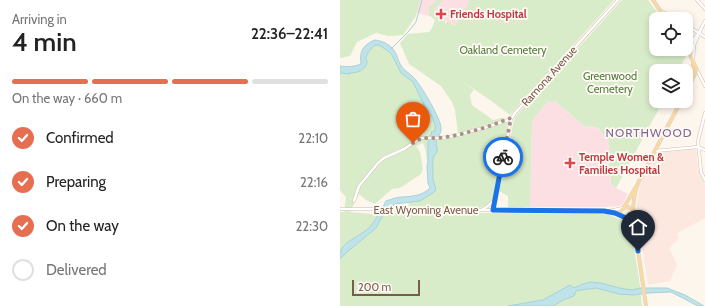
<!DOCTYPE html>
<meta charset="utf-8">
<style>
:root{--surface:#fff;--page:#f6f6f6;--text:#222;--muted:#767676;--line:#e0e0e0;--accent:#e76f51}
body{margin:0;font-family:Cabin,sans-serif;background:var(--page);color:var(--text);height:100vh;display:flex;flex-direction:column;font-size:15px;white-space:nowrap}
*{box-sizing:border-box;margin:0}
p{font-size:13px;color:var(--muted)}
.icon{flex:none;width:22px;height:22px;fill:none;stroke:currentColor;stroke-width:2;stroke-linecap:round;stroke-linejoin:round}
.map{position:relative;flex:1;overflow:hidden}
.details{display:flex;flex-direction:column;background:var(--surface);width:340px}
.details>*{flex:none}
.buttons{position:absolute;left:309px;top:12px;display:grid;gap:8px}
.buttons a{display:grid;place-items:center;width:44px;height:44px;border-radius:8px;background:var(--surface);box-shadow:0 2px 6px #0003;font-size:20px}
.scale{position:absolute;left:12px;bottom:10px;width:68px;box-sizing:border-box;padding-left:4px;border:2px solid #7a5c4d;border-top:0;font-size:11px;line-height:14px;white-space:nowrap;color:#7a5c4d;-webkit-text-stroke:3px #fffaf3;paint-order:stroke}
.pin{position:absolute;display:grid;place-items:center;width:34px;height:34px;color:#fff;margin:-41px -17px;border-radius:50% 50% 50% 0;rotate:-45deg;box-shadow:0 0 4px #0007}
.pin .icon{rotate:45deg}
.courier{position:absolute;display:grid;place-items:center;width:40px;height:40px;margin:-20px;border:3px solid #1a73e8;border-radius:50%;background:#fff;color:#222;box-shadow:0 1px 5px #0007}
.headline em{font-style:normal;font-weight:600}
.headline div{display:flex;flex-direction:column-reverse}
.headline{display:flex;align-items:center;justify-content:space-between;height:68px;padding:0 12px}
h1{font-size:26px;font-weight:600;line-height:30px}
.bar{display:grid;grid-template-columns:repeat(4,1fr);gap:6px 4px;align-content:center;height:48px;padding:0 12px}
.bar i{height:5px;border-radius:3px;background:var(--line)}
.bar .active{background:var(--accent)}
.bar p{grid-column:span 4}
ol{padding:0 12px;list-style:none}
li{display:flex;align-items:center;gap:12px;height:44px}
li p{margin-inline-start:auto}
li .icon{padding:4px;border-radius:50%;background:var(--accent);color:#fff;stroke-width:4}
li:last-child{color:var(--muted)}
li i{width:22px;height:22px;border:2px solid var(--line);border-radius:50%}
main{display:flex;flex:1;min-height:0}
.map>svg:first-child{display:block}
.commercial{fill:#fde8e0}
.medical{fill:#fbdfe3}
.green{fill:#d8ecc9;fill-rule:evenodd}
.water{fill:#bfe3e8;stroke:#a5d3da}
.lines{fill:none;stroke-linecap:round;stroke-linejoin:round}
.stream{stroke:#a5d3da;stroke-width:1}
.minor-casing{stroke:#d1beb0;stroke-width:3.5}
.major-casing{stroke:#dad1cd;stroke-width:4}
.minor{stroke:#fff;stroke-width:2.5}
.major{stroke:#fbd9a5;stroke-width:3}
.done{stroke:#a89285;stroke-width:4;stroke-dasharray:0 7.2}
.route{stroke:#1a73e8;stroke-width:5}
.health-dot{fill:#e0444e;stroke:#fffaf3;stroke-width:1.5}
.labels{text-anchor:middle;dominant-baseline:central;stroke-width:3.5;stroke-linejoin:round;paint-order:stroke}
.health-label{font-size:11px;font-weight:bold;fill:#be3a42;stroke:#fffaf3;text-anchor:start}
.park-label{font-size:11px;fill:#537a41;stroke:#fffaf3}
.street-label{font-size:11px;fill:#7a5c4d;stroke:#fffaf3}
.neighbourhood-label{font-size:12px;letter-spacing:1px;fill:#846695;stroke:#fffaf3}
</style>
<main>
<section class="details">
<div class="headline"><div><h1>4 min</h1><p>Arriving in</p></div><em>22:36–22:41</em></div>
<div class="bar"><i class="active"></i><i class="active"></i><i class="active"></i><i></i><p>On the way · 660 m</p></div>
<ol>
<li><svg class="icon" aria-label="check" viewBox="0 0 24 24"><path d="M5 12l5 5 9-10"/></svg>Confirmed<p>22:10</p></li>
<li><svg class="icon" aria-label="check" viewBox="0 0 24 24"><path d="M5 12l5 5 9-10"/></svg>Preparing<p>22:16</p></li>
<li><svg class="icon" aria-label="check" viewBox="0 0 24 24"><path d="M5 12l5 5 9-10"/></svg>On the way<p>22:30</p></li>
<li><i></i>Delivered</li>
</ol>
</section>
<div class="map">
<svg width="365" height="306" viewBox="0 0 365 306">
<rect width="100%" height="100%" fill="#fdf6ec"/>
<path class="commercial" d="M356,149L359,173L365,184V218L337,233L339,238L329,248L337,265L330,281L308,285L300,233L297,209V204L300,185L317,153Z"/>
<path class="medical" d="M43,0H130L115,26L107,21L51,6Z
M208,101H215L244,126L255,127L262,132L269,141V149L271,184L276,188L288,194L282,205L278,206L263,207H190L192,119Z"/>
<path class="green" d="M0,0H80L76,16L63,35L49,36L36,33L17,42L10,56L0,58Z
M97,0H103L94,9L105,21V24L107,21L115,26L130,0H274L170,115L150,100L120,80L134,90L130,95L132,105L153,120L165,117L163,120L118,133L115,110L112,102L101,86L69,64L60,43L68,34L89,32L92,28L95,20L89,15V7Z
M282,0H308L322,19H316V49H343L347,54L338,71H316V101H323L276,188L271,184L269,149V141L258,128L255,127L244,126L215,101L211,102L208,101L192,120L190,207H168V196L159,191L174,120L175,117Z
M36,42L48,46L60,66L73,78L100,129V140L119,136V137L122,136L168,122L161,164L154,200L150,203L140,208V213L267,214L282,220L291,230L299,279L302,306H0V212H4L6,197L0,190V68L24,66L27,46ZM83,143L85,148L92,187L78,200L69,203L68,213H50L40,215L10,212L19,194L26,200L35,204L52,189L60,188L81,174L83,169L80,152L76,146Z"/>
<path class="water" d="M35,40C42,41 47,43 52,48C58,54 57,60 62,67C65,71 69,73 73,77C80,83 101,119 101,128C102,134 96,137 96,142C96,145 98,148 97,151C96,154 95,154 94,156C92,160 93,170 93,175C92,180 95,184 96,190L93,193L80,201L55,204L43,215L36,228L7,252L0,259C0,256 0,253 1,250C5,241 22,235 30,227C36,220 42,209 46,201C52,199 57,197 63,197C73,196 82,196 90,188L88,183L87,166L88,161V142L92,132H91L95,131C97,124 90,112 85,107L73,82L61,73L52,55L48,51L39,45H35C32,48 26,54 26,58C26,59 27,60 27,62C26,71 16,73 9,73L10,74L0,73V66C7,67 14,67 21,64C21,61 20,58 21,54C22,47 29,42 35,40Z
M250,282L261,283L279,288L292,290L300,288H327L345,295L364,306H358L331,292L309,293L293,295L279,294L256,288L241,290L236,291L234,296L223,300L213,306H168L203,300L230,285L234,288L243,284Z"/>
<g class="lines">
<path class="stream" d="M51,49L68,32L76,22L82,0"/>
<defs>
<path id="minor" d="M357,0L365,9
M321,11L336,19
M346,25L365,37
M348,51C350,45 354,38 359,33
M353,61L354,45L359,33L365,21
M357,70L365,86
M365,113L358,141L361,172L365,180
M315,151L358,147L365,150
M14,201L19,186L38,163L44,158L64,149L79,139L82,138H99L109,137L147,127L171,119
M0,209L269,211L283,208
M142,210L149,205L155,200
M153,210L171,119L175,113L278,0
M269,211L281,216"/>
<path id="major" d="M313,0L326,19
M346,46L357,70L346,91
M351,78L353,64
M284,207L296,187
M293,210L289,207C284,207 278,210 281,216C283,218 288,219 290,222C292,223 293,226 294,228
M306,306L293,215C293,205 294,193 298,183L341,101"/>
</defs>
<use href="#minor" class="minor-casing"/>
<use href="#major" class="major-casing"/>
<use href="#minor" class="minor"/>
<use href="#major" class="major"/>
</g>
<g class="lines">
<path class="done" d="M73,143L82,138H99L118,135L147,127L171,118L163,157"/>
<path class="route" d="M163,157L153,210L264,211L275,213L286,218L290,222L295,229L298,251"/>
</g>
<g class="health-dot">
<path d="M99 8h4v4h4v4h-4v4h-4v-4h-4v-4h4z"/>
<path d="M228 157h4v4h4v4h-4v4h-4v-4h-4v-4h4z"/>
</g>
<g class="labels">
<g class="health-label">
<text x="110" y="14">Friends Hospital</text>
<text x="239" y="157">Temple Women &amp;<tspan x="239" dy="13">Families Hospital</tspan></text>
</g>
<g class="park-label">
<text x="163" y="50">Oakland Cemetery</text>
<text x="270" y="76">Greenwood<tspan x="270" dy="13">Cemetery</tspan></text>
</g>
<g class="street-label">
<text transform="translate(209 76) rotate(-48)">Ramona Avenue</text>
<text x="86" y="210">East Wyoming Avenue</text>
</g>
<g class="neighbourhood-label">
<text x="309" y="132">NORTHWOOD</text>
</g>
</g>
</svg>
<div class="buttons">
<a><svg class="icon" aria-label="locate" viewBox="0 0 24 24"><circle cx="12" cy="12" r="6"/><path d="M12 2v4M12 18v4M2 12h4M18 12h4"/></svg></a>
<a><svg class="icon" aria-label="layers" viewBox="0 0 24 24"><path d="M12 4l9 5-9 5-9-5zM3 14l9 5 9-5"/></svg></a>
</div>
<div class="scale">200 m</div>
<div class="pin" style="left:73px;top:143px;background:#ea580c"><svg class="icon" aria-label="bag" viewBox="0 0 24 24"><path d="M5 8h14l-1 12H6zM9 8a3 3 0 0 1 6 0"/></svg></div>
<div class="pin" style="left:298px;top:251px;background:#1f2937"><svg class="icon" aria-label="home" viewBox="0 0 24 24"><path d="M3 11l9-7 9 7M6 9v11h12V9"/></svg></div>
<div class="courier" style="left:163px;top:157px"><svg class="icon" aria-label="bike" viewBox="0 0 24 24"><circle cx="6" cy="16" r="4"/><circle cx="18" cy="16" r="4"/><path d="M6 16l4-8h5l3 8M10 8l3 8H6M13 5h3"/></svg></div>
</div>
</main>
